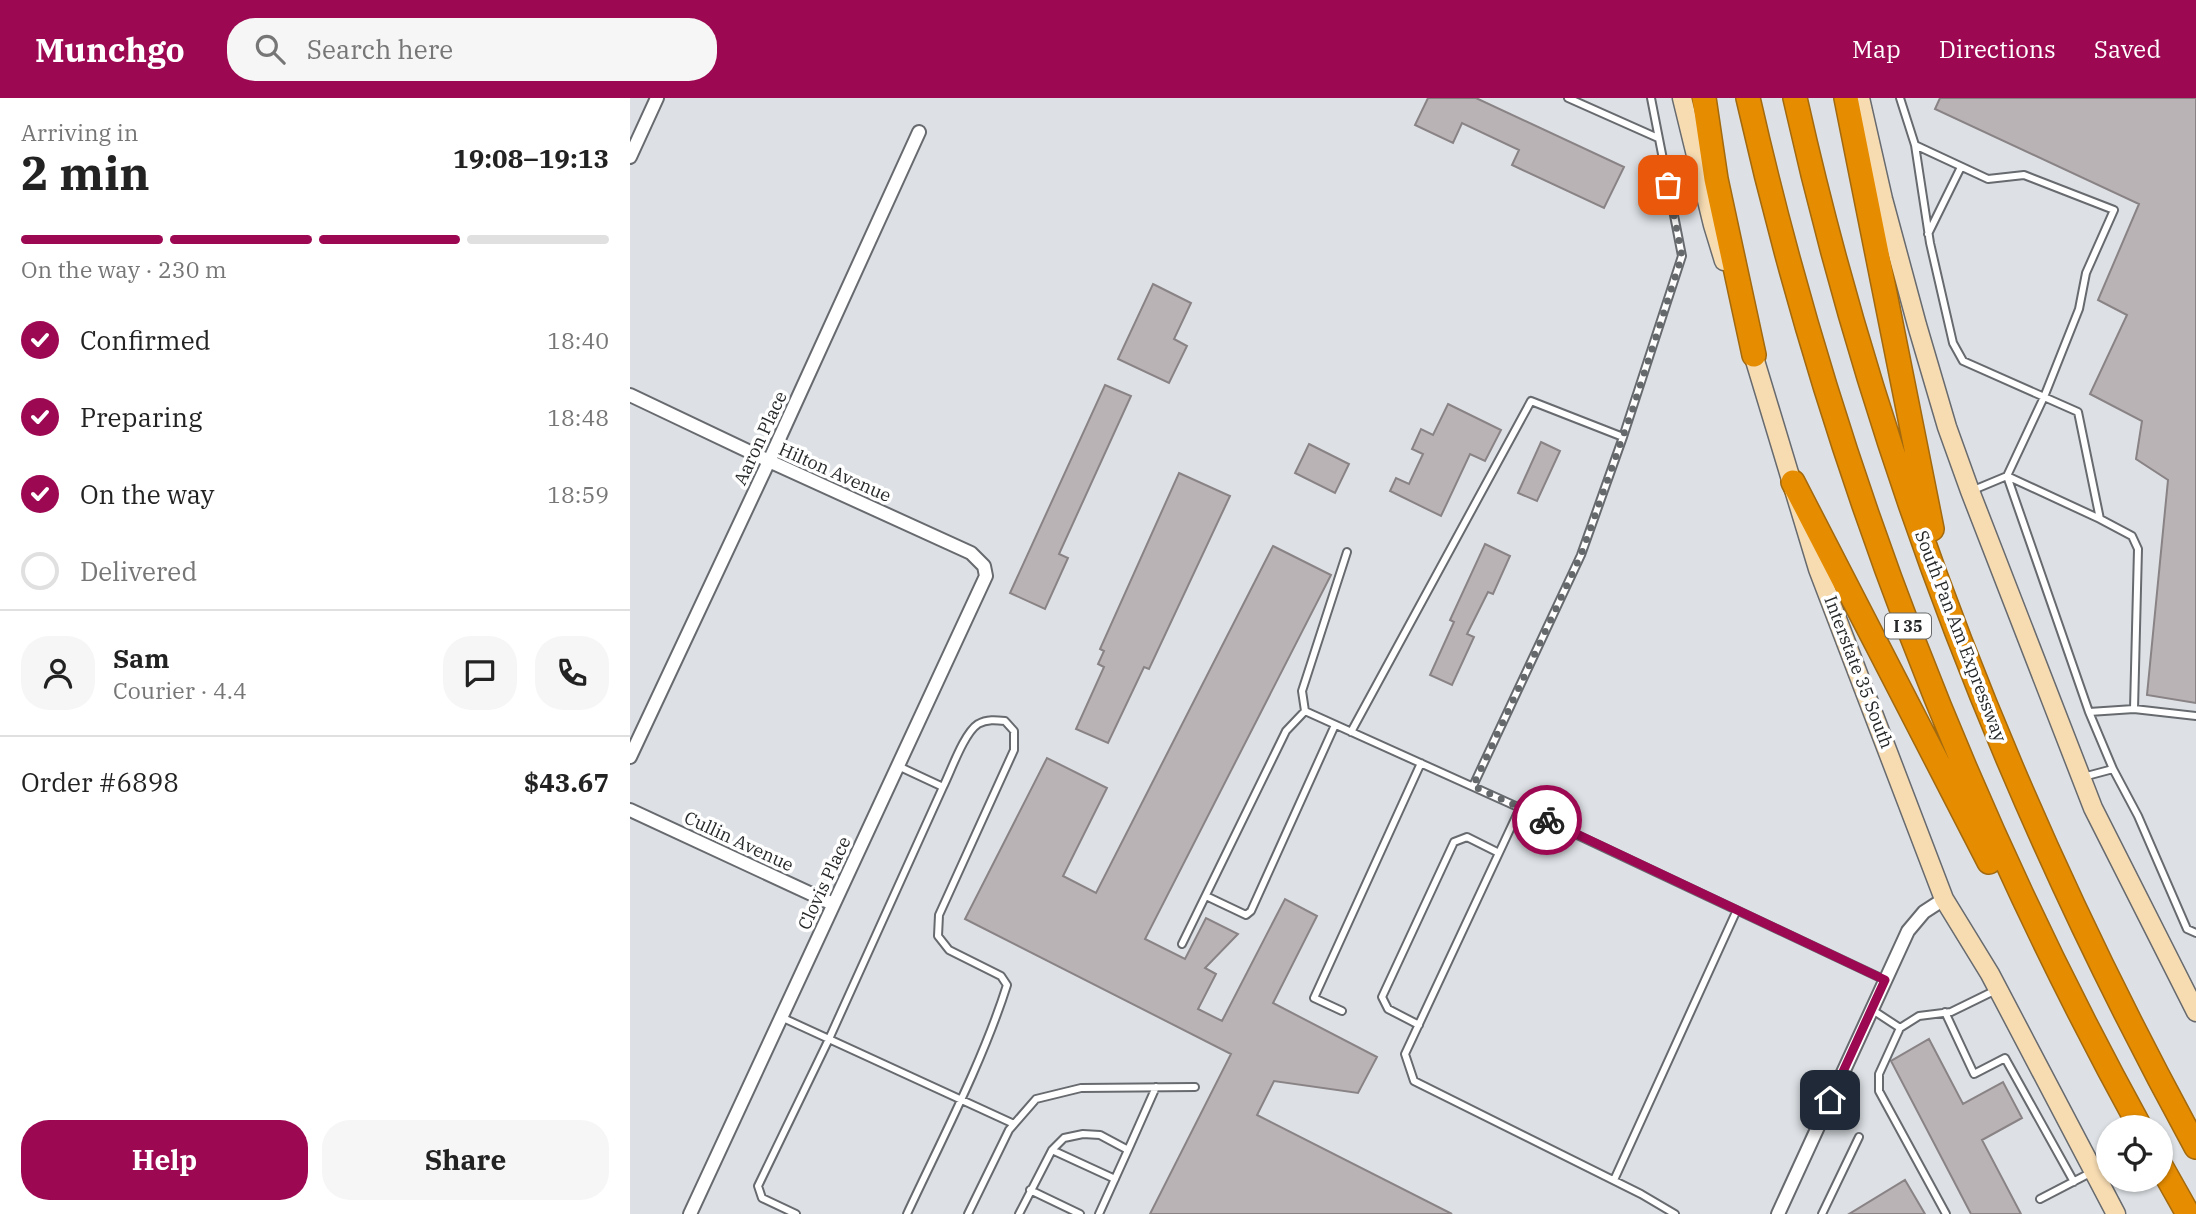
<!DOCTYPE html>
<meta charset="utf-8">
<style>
:root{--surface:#fff;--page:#f6f6f6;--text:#222;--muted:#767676;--line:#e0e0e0;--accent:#9d0853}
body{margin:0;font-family:"IBM Plex Serif",serif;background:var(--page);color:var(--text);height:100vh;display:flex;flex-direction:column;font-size:26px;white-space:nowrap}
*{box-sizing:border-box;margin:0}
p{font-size:23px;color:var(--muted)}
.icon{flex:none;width:38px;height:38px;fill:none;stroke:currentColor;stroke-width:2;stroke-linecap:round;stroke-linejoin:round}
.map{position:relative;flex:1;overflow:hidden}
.side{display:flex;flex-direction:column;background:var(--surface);width:630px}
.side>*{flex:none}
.tools{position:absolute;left:1466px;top:1017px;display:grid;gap:14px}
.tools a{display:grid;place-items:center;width:77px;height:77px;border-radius:50%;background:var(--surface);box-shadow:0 2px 5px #0004;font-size:35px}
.pin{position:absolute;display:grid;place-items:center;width:60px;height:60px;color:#fff;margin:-30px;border-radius:14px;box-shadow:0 4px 10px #0006}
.courier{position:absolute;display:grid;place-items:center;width:70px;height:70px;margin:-35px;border:5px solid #9d0853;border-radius:50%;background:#fff;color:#222;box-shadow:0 2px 9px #0007}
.overview em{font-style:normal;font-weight:700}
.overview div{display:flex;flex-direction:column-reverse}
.overview{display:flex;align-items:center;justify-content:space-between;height:119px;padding:0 21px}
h1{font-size:46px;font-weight:700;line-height:52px}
.bar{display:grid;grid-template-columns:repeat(4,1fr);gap:10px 7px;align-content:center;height:84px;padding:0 21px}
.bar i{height:9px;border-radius:5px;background:var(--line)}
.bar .active{background:var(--accent)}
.bar p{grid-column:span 4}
.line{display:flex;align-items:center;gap:18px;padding:0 21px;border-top:2px solid var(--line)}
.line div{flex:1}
.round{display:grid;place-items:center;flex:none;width:74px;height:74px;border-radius:28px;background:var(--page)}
ol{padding:0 21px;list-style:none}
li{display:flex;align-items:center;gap:21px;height:77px}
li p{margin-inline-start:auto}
li .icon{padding:7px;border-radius:50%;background:var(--accent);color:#fff;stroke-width:4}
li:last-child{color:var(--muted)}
li i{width:38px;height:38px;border:4px solid var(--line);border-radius:50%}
.button{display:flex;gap:14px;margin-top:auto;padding:14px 21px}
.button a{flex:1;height:80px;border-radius:28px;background:var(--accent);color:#fff;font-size:28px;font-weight:700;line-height:80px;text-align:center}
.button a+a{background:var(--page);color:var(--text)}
header{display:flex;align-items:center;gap:42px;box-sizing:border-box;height:98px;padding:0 35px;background:var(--accent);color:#fff}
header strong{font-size:33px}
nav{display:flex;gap:38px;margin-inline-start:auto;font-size:24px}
.search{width:490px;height:63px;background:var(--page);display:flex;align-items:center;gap:18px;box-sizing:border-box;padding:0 24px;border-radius:28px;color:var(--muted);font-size:26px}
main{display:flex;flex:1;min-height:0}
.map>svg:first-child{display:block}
.building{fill:#b9b3b5;stroke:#898385;stroke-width:2}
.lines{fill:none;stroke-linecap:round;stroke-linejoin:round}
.service-casing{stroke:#676a6e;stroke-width:10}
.minor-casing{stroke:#676a6e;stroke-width:16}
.secondary-casing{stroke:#676a6e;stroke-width:21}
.motorway-casing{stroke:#a2690e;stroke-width:26}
.service{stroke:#fff;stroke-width:6}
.minor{stroke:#fff;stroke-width:12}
.secondary{stroke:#f7dcb2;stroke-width:18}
.motorway{stroke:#e58c00;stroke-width:23}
.done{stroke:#66696b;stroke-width:7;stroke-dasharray:0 12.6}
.route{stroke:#9d0853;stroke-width:9}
.labels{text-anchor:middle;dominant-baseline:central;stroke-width:7;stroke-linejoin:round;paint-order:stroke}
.shield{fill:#fff;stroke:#676869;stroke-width:2}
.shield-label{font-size:16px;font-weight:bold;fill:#262829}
.street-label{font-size:18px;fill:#262829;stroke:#fff}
</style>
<header>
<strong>Munchgo</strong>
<div class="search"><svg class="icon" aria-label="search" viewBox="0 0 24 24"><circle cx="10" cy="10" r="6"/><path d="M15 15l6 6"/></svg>Search here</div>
<nav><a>Map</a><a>Directions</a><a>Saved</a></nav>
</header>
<main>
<section class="side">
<div class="overview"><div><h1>2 min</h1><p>Arriving in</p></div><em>19:08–19:13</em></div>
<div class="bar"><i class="active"></i><i class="active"></i><i class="active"></i><i></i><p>On the way · 230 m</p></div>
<ol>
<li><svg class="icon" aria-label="check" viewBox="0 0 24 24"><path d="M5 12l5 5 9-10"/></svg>Confirmed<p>18:40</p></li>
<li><svg class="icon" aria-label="check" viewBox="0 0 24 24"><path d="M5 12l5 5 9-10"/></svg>Preparing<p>18:48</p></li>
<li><svg class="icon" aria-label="check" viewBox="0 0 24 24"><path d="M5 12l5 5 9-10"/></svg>On the way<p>18:59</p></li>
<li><i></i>Delivered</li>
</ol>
<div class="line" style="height:126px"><a class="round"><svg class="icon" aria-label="person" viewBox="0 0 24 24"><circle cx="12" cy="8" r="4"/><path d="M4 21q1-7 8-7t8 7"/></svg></a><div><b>Sam</b><p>Courier · 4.4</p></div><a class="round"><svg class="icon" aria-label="chat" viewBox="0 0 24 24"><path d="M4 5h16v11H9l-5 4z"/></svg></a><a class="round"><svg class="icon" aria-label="phone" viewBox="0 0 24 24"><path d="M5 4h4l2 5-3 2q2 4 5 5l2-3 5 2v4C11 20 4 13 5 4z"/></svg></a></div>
<div class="line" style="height:91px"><div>Order #6898</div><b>$43.67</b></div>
<div class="button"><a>Help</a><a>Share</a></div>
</section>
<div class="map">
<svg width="1566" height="1116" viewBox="0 0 1566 1116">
<rect width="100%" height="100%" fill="#dde1e5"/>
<path class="building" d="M798,0H846L994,69L974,110L882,67L889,52L832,25L823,45L785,27Z
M1310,0H1566V605L1517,597L1538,382L1506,361L1512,323L1460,296L1497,217L1468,202L1509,106L1305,11Z
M523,186L561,205L544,241L557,248L539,285L488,261Z
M475,287L501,298L429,456L438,460L415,511L380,495Z
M818,306L871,332L855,363L840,356L811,418L760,393L766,380L779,386L793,356L782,351L791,331L803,337Z
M911,344L930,353L907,403L888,395Z
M679,346L719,366L705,395L665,375Z
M549,375L600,398L519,571L514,569L478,645L446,631L474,569L468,566L474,553L470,551Z
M855,446L880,458L863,496L858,494L837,536L844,539L822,587L800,577L824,524L820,522Z
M643,448L701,477L515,841L555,861L576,820L608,836L575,870L586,876L568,911L592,923L655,801L687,818L643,905L747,959L728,995L644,983L627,1017L822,1116H520L601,956L335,821L417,660L477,690L433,778L466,795Z
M1299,941L1333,1006L1373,984L1392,1020L1352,1042L1391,1116H1341L1261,963Z
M1275,1082L1295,1116H1219Z"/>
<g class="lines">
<defs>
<path id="service" d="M938,0L1028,40
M1270,0L1285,47L1300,145L1323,245L1333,263L1448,314L1470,421L1377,378L1414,299L1449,211L1456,175L1484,112L1394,77L1358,81L1285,47
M1298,136L1331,69
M1341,393L1377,378L1459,614
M1470,421L1502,438L1508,451L1504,611
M717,454L672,593L675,613L890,710L1255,882
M721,634L901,303L993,339
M1483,671L1508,718L1557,831L1566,835
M1453,679L1483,671L1459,614L1504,611L1566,618
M843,688L951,457L993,339L1052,158L1021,0
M890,710L775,956L784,983L1011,1096L1045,1116
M576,798L616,817L621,813L705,627
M552,846L656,633L675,613
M1241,911L1270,930L1249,976V993L1316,1116
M712,913L684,900L791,665
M1315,914L1344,976L1375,960L1444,1084
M151,919L384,1026
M789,927L758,911L752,899L824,744L837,739L869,755
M1270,930L1289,918L1321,914L1366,892
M422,1052L485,1081
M984,1082L1106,814
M400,1092L450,1116
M1410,1101L1462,1074
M166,1116L132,1100L128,1088L199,941L313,689L268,668
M277,1116C311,1043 353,963 377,887L371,878L319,852L308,838L309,817L384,652V633L375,623C366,622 357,621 348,626C334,635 321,673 313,689
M338,1116L379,1032L406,1001L451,990L565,989
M389,1116L422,1052L434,1040L453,1036L470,1037L498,1052L526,989
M469,1116L498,1052
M1192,1116L1229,1039"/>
<path id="minor" d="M0,59L27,0
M0,297L139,363L341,455L354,468L356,478L60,1116
M0,659L139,363L289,34
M0,712L203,806
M1148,1116L1278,833L1294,814L1314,801"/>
<path id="secondary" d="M1052,0L1083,127L1094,163
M1230,0L1253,101L1287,227L1317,329L1340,393L1463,710L1566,914
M1120,246L1188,471L1314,801L1360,876L1486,1116"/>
<path id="motorway" d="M1074,0L1086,81L1124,257
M1118,0C1200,361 1332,705 1510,1029
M1165,0C1247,367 1386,720 1566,1049
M1216,0L1302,431
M1163,384L1359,764
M1531,1068L1558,1116"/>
</defs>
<use href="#service" class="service-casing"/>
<use href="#minor" class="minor-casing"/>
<use href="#secondary" class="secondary-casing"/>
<use href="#motorway" class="motorway-casing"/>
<use href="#service" class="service"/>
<use href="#minor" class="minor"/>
<use href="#secondary" class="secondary"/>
<use href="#motorway" class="motorway"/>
</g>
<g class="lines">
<path class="done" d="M917,722L843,688L951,457L1002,313L1052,158L1038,87"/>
<path class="route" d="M917,722L1255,882L1200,1002"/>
</g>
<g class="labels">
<rect class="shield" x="1255" y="515.5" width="46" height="25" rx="5"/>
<g class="shield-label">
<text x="1278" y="528">I 35</text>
</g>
<g class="street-label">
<text transform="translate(130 340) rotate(-65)">Aaron Place</text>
<text transform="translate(205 374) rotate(24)">Hilton Avenue</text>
<text transform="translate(1331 538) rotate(69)">South Pan Am Expressway</text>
<text transform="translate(1229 574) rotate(69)">Interstate 35 South</text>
<text transform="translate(109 743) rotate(25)">Cullin Avenue</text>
<text transform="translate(194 785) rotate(-65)">Clovis Place</text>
</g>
</g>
</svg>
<div class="tools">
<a><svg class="icon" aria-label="locate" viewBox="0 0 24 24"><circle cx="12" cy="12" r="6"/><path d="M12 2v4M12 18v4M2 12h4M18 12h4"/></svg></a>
</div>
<div class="pin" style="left:1038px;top:87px;background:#ea580c"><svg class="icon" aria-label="bag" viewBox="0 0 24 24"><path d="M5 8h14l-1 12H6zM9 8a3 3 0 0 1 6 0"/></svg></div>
<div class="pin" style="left:1200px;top:1002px;background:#1f2937"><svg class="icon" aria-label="home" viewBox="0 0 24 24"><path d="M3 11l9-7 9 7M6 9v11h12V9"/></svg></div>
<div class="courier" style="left:917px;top:722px"><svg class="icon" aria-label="bike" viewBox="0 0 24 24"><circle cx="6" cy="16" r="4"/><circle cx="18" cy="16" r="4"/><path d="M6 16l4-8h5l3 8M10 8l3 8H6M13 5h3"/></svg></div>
</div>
</main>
